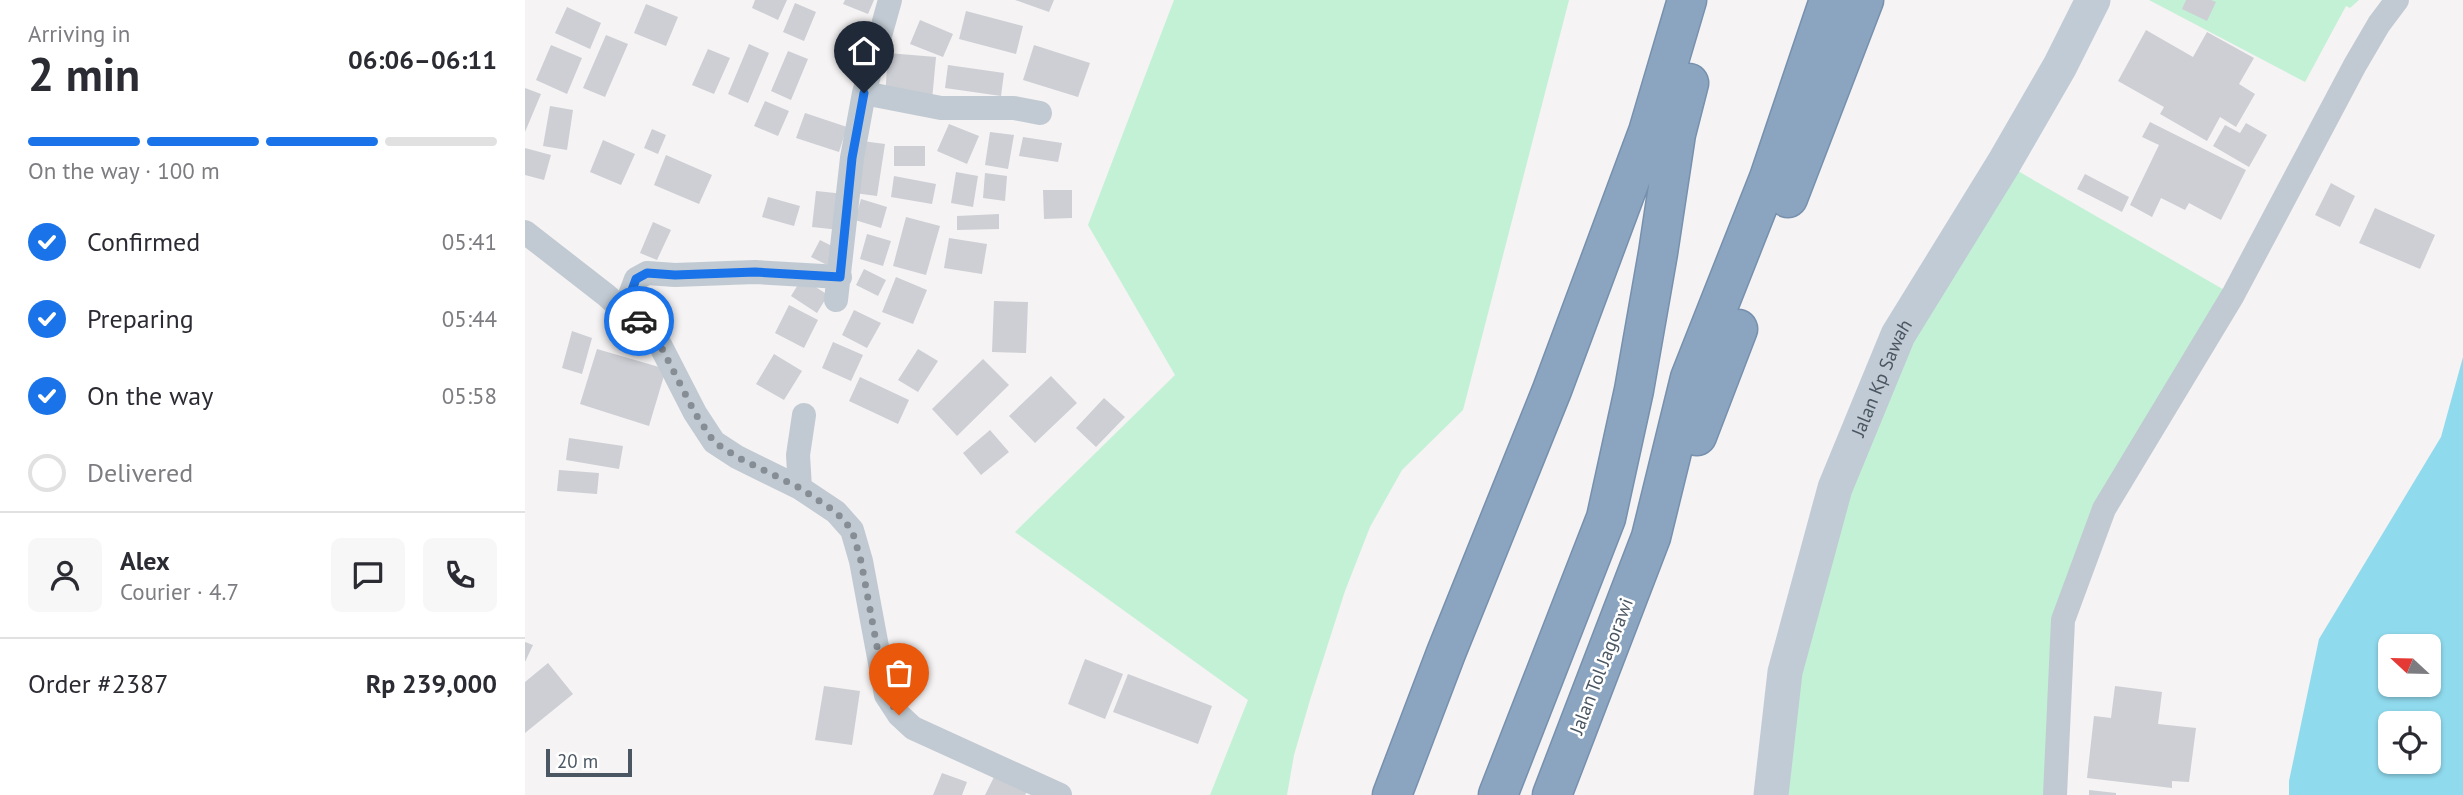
<!DOCTYPE html>
<meta charset="utf-8">
<style>
:root{--surface:#fff;--page:#f7f7f7;--text:#2b2b33;--muted:#7c7c81;--line:#e1e1e2;--accent:#1a73e8}
body{margin:0;font-family:"PT Sans",sans-serif;background:var(--page);color:var(--text);height:100vh;display:flex;flex-direction:column;font-size:26px;white-space:nowrap}
*{box-sizing:border-box;margin:0}
p{font-size:23px;color:var(--muted)}
.icon{flex:none;width:38px;height:38px;fill:none;stroke:currentColor;stroke-width:2;stroke-linecap:round;stroke-linejoin:round}
.map{position:relative;flex:1;overflow:hidden}
.panel{display:flex;flex-direction:column;background:var(--surface);width:525px}
.panel>*{flex:none}
.needle{width:46px;rotate:292deg}
.buttons{position:absolute;left:1853px;top:634px;display:grid;gap:14px}
.buttons a{display:grid;place-items:center;width:63px;height:63px;border-radius:10px;background:var(--surface);box-shadow:0 2px 5px #0004;font-size:35px}
.scale{position:absolute;left:21px;bottom:18px;width:86px;box-sizing:border-box;padding-left:7px;border:4px solid #4a5661;border-top:0;font-size:19px;line-height:24px;white-space:nowrap;color:#4a5661;-webkit-text-stroke:5px #fff;paint-order:stroke}
.pin{position:absolute;display:grid;place-items:center;width:60px;height:60px;color:#fff;margin:-72px -30px;border-radius:50% 50% 50% 0;rotate:-45deg;box-shadow:0 0 7px #0007}
.pin .icon{rotate:45deg}
.courier{position:absolute;display:grid;place-items:center;width:70px;height:70px;margin:-35px;border:5px solid #1a73e8;border-radius:50%;background:#fff;color:#222;box-shadow:0 2px 9px #0007}
.summary em{font-style:normal;font-weight:700}
.summary div{display:flex;flex-direction:column-reverse}
.summary{display:flex;align-items:center;justify-content:space-between;height:119px;padding:0 28px}
h1{font-size:46px;font-weight:700;line-height:52px}
.bar{display:grid;grid-template-columns:repeat(4,1fr);gap:10px 7px;align-content:center;height:84px;padding:0 28px}
.bar i{height:9px;border-radius:5px;background:var(--line)}
.bar .selected{background:var(--accent)}
.bar p{grid-column:span 4}
.line{display:flex;align-items:center;gap:18px;padding:0 28px;border-top:2px solid var(--line)}
.line div{flex:1}
.round{display:grid;place-items:center;flex:none;width:74px;height:74px;border-radius:10px;background:var(--page)}
ol{padding:0 28px;list-style:none}
li{display:flex;align-items:center;gap:21px;height:77px}
li p{margin-inline-start:auto}
li .icon{padding:7px;border-radius:50%;background:var(--accent);color:#fff;stroke-width:4}
li:last-child{color:var(--muted)}
li i{width:38px;height:38px;border:4px solid var(--line);border-radius:50%}
main{display:flex;flex:1;min-height:0}
.map>svg:first-child{display:block}
.green{fill:#c3f1d5}
.water{fill:#90daee;fill-rule:evenodd}
.building{fill:#cdcfd5}
.lines{fill:none;stroke-linecap:round;stroke-linejoin:round}
.highway-casing{stroke:#7690ad;stroke-width:41}
.street{stroke:#c1cad2;stroke-width:24}
.secondary{stroke:#c1cbd6;stroke-width:35}
.highway{stroke:#8ba5c1;stroke-width:38}
.done{stroke:#868d94;stroke-width:7;stroke-dasharray:0 12.6}
.route{stroke:#1a73e8;stroke-width:9}
.labels{text-anchor:middle;dominant-baseline:central;stroke-width:5;stroke-linejoin:round;paint-order:stroke}
.street-label{font-size:19px;fill:#4a5661;stroke:#fff}
</style>
<main>
<section class="panel">
<div class="summary"><div><h1>2 min</h1><p>Arriving in</p></div><em>06:06–06:11</em></div>
<div class="bar"><i class="selected"></i><i class="selected"></i><i class="selected"></i><i></i><p>On the way · 100 m</p></div>
<ol>
<li><svg class="icon" aria-label="check" viewBox="0 0 24 24"><path d="M5 12l5 5 9-10"/></svg>Confirmed<p>05:41</p></li>
<li><svg class="icon" aria-label="check" viewBox="0 0 24 24"><path d="M5 12l5 5 9-10"/></svg>Preparing<p>05:44</p></li>
<li><svg class="icon" aria-label="check" viewBox="0 0 24 24"><path d="M5 12l5 5 9-10"/></svg>On the way<p>05:58</p></li>
<li><i></i>Delivered</li>
</ol>
<div class="line" style="height:126px"><a class="round"><svg class="icon" aria-label="person" viewBox="0 0 24 24"><circle cx="12" cy="8" r="4"/><path d="M4 21q1-7 8-7t8 7"/></svg></a><div><b>Alex</b><p>Courier · 4.7</p></div><a class="round"><svg class="icon" aria-label="chat" viewBox="0 0 24 24"><path d="M4 5h16v11H9l-5 4z"/></svg></a><a class="round"><svg class="icon" aria-label="phone" viewBox="0 0 24 24"><path d="M5 4h4l2 5-3 2q2 4 5 5l2-3 5 2v4C11 20 4 13 5 4z"/></svg></a></div>
<div class="line" style="height:91px"><div>Order #2387</div><b>Rp 239,000</b></div>
</section>
<div class="map">
<svg width="1938" height="795" viewBox="0 0 1938 795">
<rect width="100%" height="100%" fill="#f5f3f3"/>
<path class="green" d="M649,0H1044L938,410L877,470L845,527L820,591L785,700L769,755L762,795H685L723,700L490,532L650,375L563,225Z
M1624,0H1834L1825,8L1821,6L1780,82Z
M1479,163L1708,295L1579,509L1538,620L1530,795H1246L1310,488Z"/>
<path class="water" d="M1938,357V795H1764V781L1794,639L1916,437ZM1866,646H1904V684H1866ZM1866,723H1904V761H1866Z"/>
<path class="building" d="M230,0H262L253,20L227,8Z
M320,0H349L343,14L318,4Z
M490,0H529L524,12Z
M1661,0H1686L1691,2L1682,21L1657,9Z
M270,3L291,12L279,41L258,32Z
M121,4L153,17L141,46L109,33Z
M42,7L76,23L65,49L30,33Z
M441,11L498,26L491,54L434,39Z
M395,20L428,34L418,57L385,44Z
M1621,30L1668,57L1682,32L1729,58L1714,84L1730,94L1711,127L1695,117L1682,141L1635,114L1639,107L1593,81Z
M81,35L103,44L80,97L58,88Z
M224,44L244,53L223,103L203,94Z
M26,45L57,58L42,94L11,80Z
M509,45L565,63L553,97L498,80Z
M183,49L205,58L189,94L167,85Z
M263,51L283,59L266,100L246,91Z
M363,53L411,57L407,100L360,97Z
M423,65L479,73L476,96L420,88Z
M0,88L16,94L0,132Z
M240,101L264,111L253,136L229,126Z
M25,106L48,110L42,150L18,146Z
M280,113L322,127L314,152L271,138Z
M1625,122L1721,170L1696,220L1664,203L1660,210L1636,198L1627,217L1605,205L1634,145L1617,137Z
M1721,123L1742,135L1724,167L1688,146L1700,125L1715,133Z
M424,124L454,136L442,164L412,151Z
M127,129L141,135L133,154L119,148Z
M465,132L489,135L483,169L460,165Z
M498,137L537,143L533,162L494,156Z
M78,140L110,154L96,185L65,172Z
M337,141L360,144L352,196L329,193Z
M369,146H400V166H369Z
M0,148L26,155L19,180L0,175Z
M141,155L187,175L174,204L129,185Z
M431,172L453,176L448,207L426,203Z
M460,173L482,176L480,201L458,198Z
M1560,174L1604,197L1597,212L1552,189Z
M369,176L411,184L407,204L366,197Z
M1806,183L1830,196L1815,227L1790,215Z
M518,190H547V218L519,219Z
M291,191L320,194L315,230L287,227Z
M243,197L275,206L269,226L237,217Z
M336,199L362,207L356,228L330,220Z
M1850,208L1910,235L1895,269L1834,243Z
M474,214V229L432,230V216Z
M381,217L415,226L401,275L368,266Z
M128,222L146,230L132,260L115,253Z
M342,234L366,241L358,266L335,259Z
M424,238L462,244L457,274L419,268Z
M295,240L313,249L304,266L286,257Z
M339,269L361,280L353,296L331,285Z
M371,277L402,290L388,324L357,312Z
M277,278L303,295L292,313L266,296Z
M469,301L503,302L501,353L467,352Z
M264,305L293,320L279,348L250,333Z
M329,310L356,323L342,348L317,335Z
M47,331L67,338L57,374L37,368Z
M308,342L338,355L326,381L297,368Z
M72,349L141,369L124,426L55,404Z
M393,349L413,361L393,392L373,380Z
M249,354L277,371L259,400L231,384Z
M458,359L484,385L432,436L407,409Z
M526,376L552,403L510,443L484,416Z
M335,377L384,400L373,424L324,401Z
M579,398L600,417L571,447L551,428Z
M465,430L484,452L456,475L438,453Z
M44,438L98,446L94,469L41,460Z
M34,470L74,473L72,494L32,491Z
M0,642L8,645L0,662Z
M560,659L598,674L580,719L543,704Z
M23,663L48,694L0,733V682Z
M603,674L687,706L673,744L588,712Z
M299,686L335,691L327,745L290,740Z
M1590,686L1637,692L1633,724L1671,728L1664,782L1647,781V788L1562,778L1569,716L1586,718Z
M417,773L442,782L437,795H408Z
M469,777L502,792L500,795H460Z
M1564,790L1591,793V795H1564Z"/>
<g class="lines">
<defs>
<path id="highway" d="M1263,198L1339,0
M1172,436L1213,329
M867,795L921,653L1027,390L1123,132L1162,0
M973,795L1081,518L1109,390L1133,253L1151,134L1164,83
M1027,795L1126,537L1165,378L1244,178L1304,0"/>
</defs>
<use href="#highway" class="highway-casing"/>
<path class="street" d="M339,93L416,108H489L515,113
M0,232L81,295L99,311L128,331L170,413L189,442L212,457L275,488L311,512L327,530L336,561L361,695L374,715L388,728L535,795
M311,300L327,158L339,93L365,0
M99,311L111,279L122,273L150,275L230,272L315,277
M275,488L273,455L279,415
M1530,795L1538,620L1579,509L1708,295L1830,65L1854,24L1872,0"/>
<path class="secondary" id="s1" d="M1246,795L1260,672L1310,488L1373,335L1479,163L1535,66L1568,0"/>
<use href="#highway" class="highway"/>
</g>
<g class="lines">
<path class="done" d="M114,321L128,331L170,413L189,442L212,457L275,488L311,512L327,530L336,561L361,695L374,715"/>
<path class="route" d="M114,321L99,312L111,279L122,273L150,275L230,272L315,277L327,158L339,93"/>
</g>
<g class="labels">
<g class="street-label">
<text stroke="none"><textPath href="#s1" startOffset="434">Jalan Kp Sawah</textPath></text>
<text transform="translate(1076 666) rotate(-69)">Jalan Tol Jagorawi</text>
</g>
</g>
</svg>
<div class="buttons">
<a><svg class="needle" viewBox="-14 -14 28 28"><path d="M0-13l5 13h-10z" fill="#e53935"/><path d="M0 13l5-13h-10z" fill="#7c7c81"/></svg></a>
<a><svg class="icon" aria-label="locate" viewBox="0 0 24 24"><circle cx="12" cy="12" r="6"/><path d="M12 2v4M12 18v4M2 12h4M18 12h4"/></svg></a>
</div>
<div class="scale">20 m</div>
<div class="pin" style="left:374px;top:715px;background:#ea580c"><svg class="icon" aria-label="bag" viewBox="0 0 24 24"><path d="M5 8h14l-1 12H6zM9 8a3 3 0 0 1 6 0"/></svg></div>
<div class="pin" style="left:339px;top:93px;background:#1f2937"><svg class="icon" aria-label="home" viewBox="0 0 24 24"><path d="M3 11l9-7 9 7M6 9v11h12V9"/></svg></div>
<div class="courier" style="left:114px;top:321px"><svg class="icon" aria-label="car" viewBox="0 0 24 24"><path d="M5 17H2v-5l4-1 3-4h7l3 4 3 1v5h-3M9 17h6M6 11h13"/><circle cx="7" cy="17" r="2"/><circle cx="17" cy="17" r="2"/></svg></div>
</div>
</main>
